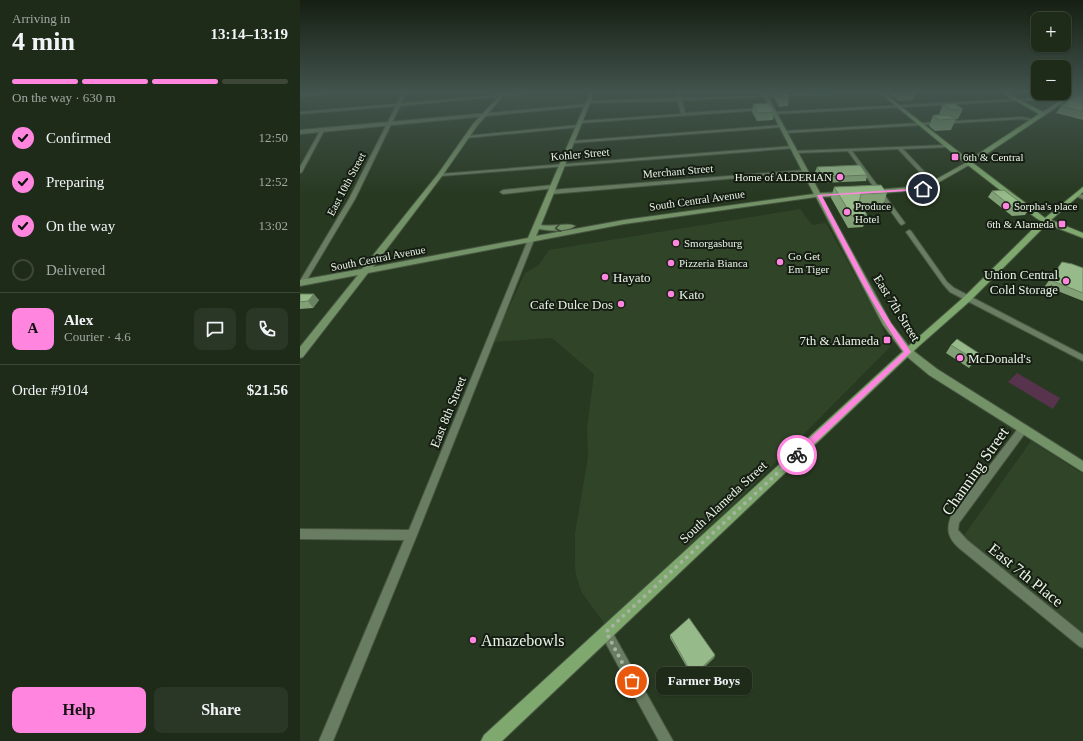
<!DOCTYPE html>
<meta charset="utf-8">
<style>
:root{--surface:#1e2b19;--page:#2b3726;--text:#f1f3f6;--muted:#a1a7a2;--line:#3c4738;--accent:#ff85df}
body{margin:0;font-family:"Times New Roman",serif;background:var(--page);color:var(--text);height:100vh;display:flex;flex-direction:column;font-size:15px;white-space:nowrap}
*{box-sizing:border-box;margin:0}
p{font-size:13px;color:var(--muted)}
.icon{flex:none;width:22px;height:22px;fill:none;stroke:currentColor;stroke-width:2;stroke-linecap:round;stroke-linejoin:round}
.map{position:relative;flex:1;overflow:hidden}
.drawer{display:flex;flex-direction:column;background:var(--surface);width:300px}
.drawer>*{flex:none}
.buttons{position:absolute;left:731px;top:12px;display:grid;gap:8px}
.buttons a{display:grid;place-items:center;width:40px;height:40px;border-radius:8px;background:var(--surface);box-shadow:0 1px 3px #0004,0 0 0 1px var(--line);font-size:20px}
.pin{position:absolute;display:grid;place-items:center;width:34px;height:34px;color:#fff;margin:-17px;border:2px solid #fff;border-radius:50%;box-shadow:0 1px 4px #0007}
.courier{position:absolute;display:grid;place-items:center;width:40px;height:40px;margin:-20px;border:3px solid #ff85df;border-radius:50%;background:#fff;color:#222;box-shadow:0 1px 5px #0007}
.bubble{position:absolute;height:28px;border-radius:8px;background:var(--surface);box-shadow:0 1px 3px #0004,0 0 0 1px var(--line);font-size:13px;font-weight:700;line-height:28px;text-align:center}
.head em{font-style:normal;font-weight:700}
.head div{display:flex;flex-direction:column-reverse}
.head{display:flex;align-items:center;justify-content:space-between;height:68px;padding:0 12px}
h1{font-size:26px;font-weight:700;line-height:30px}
.bar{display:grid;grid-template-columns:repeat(4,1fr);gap:6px 4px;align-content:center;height:48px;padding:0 12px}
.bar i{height:5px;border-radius:3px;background:var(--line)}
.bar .active{background:var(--accent)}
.bar p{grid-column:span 4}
.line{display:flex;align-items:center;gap:10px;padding:0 12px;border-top:1px solid var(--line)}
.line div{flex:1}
.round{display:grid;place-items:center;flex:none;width:42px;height:42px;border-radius:8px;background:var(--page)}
ol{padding:0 12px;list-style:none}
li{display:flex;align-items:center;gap:12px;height:44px}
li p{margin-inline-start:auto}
li .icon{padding:4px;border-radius:50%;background:var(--accent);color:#111;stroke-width:4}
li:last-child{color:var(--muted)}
li i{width:22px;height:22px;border:2px solid var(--line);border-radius:50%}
.button{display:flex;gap:8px;margin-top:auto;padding:8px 12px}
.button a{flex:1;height:46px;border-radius:8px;background:var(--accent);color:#111;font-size:16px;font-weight:700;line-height:46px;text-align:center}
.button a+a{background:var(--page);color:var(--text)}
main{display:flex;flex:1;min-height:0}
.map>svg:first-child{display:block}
.built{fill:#304528}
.green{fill:#58334d}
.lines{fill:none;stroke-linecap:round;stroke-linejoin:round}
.minor-casing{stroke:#485742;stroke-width:2}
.tertiary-casing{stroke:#485742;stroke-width:2}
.secondary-casing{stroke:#485742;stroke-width:2}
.primary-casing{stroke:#485742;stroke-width:2}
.minor{fill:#697d62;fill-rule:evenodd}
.tertiary{fill:#697d62;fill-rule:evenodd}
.secondary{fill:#749268;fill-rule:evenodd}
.primary{fill:#7ea86e;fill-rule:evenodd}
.wall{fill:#81a076}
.shaded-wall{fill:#698260}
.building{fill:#96ba89;stroke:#698260}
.oneway{stroke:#3c4c35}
.route{fill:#ff85df}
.done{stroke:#a5b3a0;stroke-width:4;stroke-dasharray:0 7.2}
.poi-dot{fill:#ff85df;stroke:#161e13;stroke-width:1.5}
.labels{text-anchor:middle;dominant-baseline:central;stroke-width:4;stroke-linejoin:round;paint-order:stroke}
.far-street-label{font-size:11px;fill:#e9f4e5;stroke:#161e13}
.far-poi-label{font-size:11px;fill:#e9f4e5;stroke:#161e13;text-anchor:start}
.poi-label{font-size:13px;fill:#e9f4e5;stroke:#161e13;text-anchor:end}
.street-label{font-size:13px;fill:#e9f4e5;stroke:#161e13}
.near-street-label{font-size:16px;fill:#e9f4e5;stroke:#161e13}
.near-poi-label{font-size:16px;fill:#e9f4e5;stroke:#161e13;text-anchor:start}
</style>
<main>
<section class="drawer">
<div class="head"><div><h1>4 min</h1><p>Arriving in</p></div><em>13:14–13:19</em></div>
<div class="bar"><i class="active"></i><i class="active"></i><i class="active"></i><i></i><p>On the way · 630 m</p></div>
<ol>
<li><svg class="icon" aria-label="check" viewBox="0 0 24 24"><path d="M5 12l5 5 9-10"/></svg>Confirmed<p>12:50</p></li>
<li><svg class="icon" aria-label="check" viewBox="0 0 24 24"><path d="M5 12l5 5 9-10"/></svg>Preparing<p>12:52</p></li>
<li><svg class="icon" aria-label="check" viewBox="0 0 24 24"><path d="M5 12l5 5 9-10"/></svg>On the way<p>13:02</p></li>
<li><i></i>Delivered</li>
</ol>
<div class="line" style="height:72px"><b class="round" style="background:var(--accent);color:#111">A</b><div><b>Alex</b><p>Courier · 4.6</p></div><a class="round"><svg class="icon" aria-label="chat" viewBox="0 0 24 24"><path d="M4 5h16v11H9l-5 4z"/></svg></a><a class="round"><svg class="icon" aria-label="phone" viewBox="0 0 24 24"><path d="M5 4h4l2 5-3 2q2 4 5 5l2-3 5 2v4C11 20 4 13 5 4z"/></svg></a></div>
<div class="line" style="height:52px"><div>Order #9104</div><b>$21.56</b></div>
<div class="button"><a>Help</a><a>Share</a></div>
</section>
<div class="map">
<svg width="783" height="741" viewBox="0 0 783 741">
<rect width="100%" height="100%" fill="#283921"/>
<path class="built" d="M247,93H287L283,103L280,104L193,111L206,96Z
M500,209L512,225L526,223L578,317L590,347L375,564L305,624L282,593L276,575L275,565V534L288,457L287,429L294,374L252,338L193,342L225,273L239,265L249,250Z
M731,441L783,474V636L663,537Z"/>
<path class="green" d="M717,373L760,398L753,409L708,382Z"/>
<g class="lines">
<defs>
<path id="minor" d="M31,93H43L0,97V95Z
M102,93H106L101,103L225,93H236L100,106L55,199L5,283L4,284L0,285V281L49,199L96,106L0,114V112L97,104Z
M377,93H381L382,98L555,93L553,94L382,100L385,113L463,108L465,109L463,110L280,123L278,122L280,121L381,114L378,101L288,103L286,102L288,101L378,98Z
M769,96L770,98L475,114L473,113L475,112Z
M722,117L736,120L734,121L722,119L485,133L483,132L485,131Z
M279,125H280V127L166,138L164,137L166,136Z
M483,125V127H482L273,143L271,142L273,141Z
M23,128L25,129L2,172L0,173V167L21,129Z
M647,145H649V147L603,149L635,183V185L633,186L598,149L552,151L605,223L602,225L600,224L548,151L496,153L494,152L496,151Z
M493,146H495V148L140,176L138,175L140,174Z
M506,170H508V172L251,194L248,192L251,190Z
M253,185L255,186V188L203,194L200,192L203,190Z
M777,193L783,195V199L775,196L774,195Z
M609,230L611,231L647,282L654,288L783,355V361L650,292L643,284L606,232Z
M231,238L234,240L117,535L33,741H19L104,540L0,539V529L109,530L228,240Z
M723,425L726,426L727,429L726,432L659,523L658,530L667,540L783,634V648L779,646L659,548C648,538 646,530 651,516L720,426Z
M306,626L310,628L373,741H359L302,636L300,632L302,628Z"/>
<path id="tertiary" d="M287,104L289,106L0,134V130Z"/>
<path id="secondary" d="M202,93H206L177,126L142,176L73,267L228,238L290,93H294L241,225C251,227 269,222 275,226C266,232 249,231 239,229L236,236L324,220L514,194L462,93H466L520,193L546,192L549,194L546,196L522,197L591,323L611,349L637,369L783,461V472L629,375L605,355L583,325L516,197L324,224L68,273L3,357L0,358V347L58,275L0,286V280L62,269L138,174L173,124Z
M772,93H777L745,115H741V113Z
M669,161L671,162V164L627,189L574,194L571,192L574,190L624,186Z"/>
<path id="primary" d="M580,93H584L669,160L739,114L702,93H707L745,113V115L673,163L745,218L783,187V192L751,220L783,233V238L747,224L670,301L619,346L202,741H181L184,735L613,342L664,297L741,221L736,218L660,159Z"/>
</defs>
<use href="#minor" class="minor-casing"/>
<use href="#tertiary" class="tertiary-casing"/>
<use href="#secondary" class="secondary-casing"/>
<use href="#primary" class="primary-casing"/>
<use href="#minor" class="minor"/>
<use href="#tertiary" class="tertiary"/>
<use href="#secondary" class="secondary"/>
<use href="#primary" class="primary"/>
</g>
<path class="wall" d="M475,93H487L489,96L488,106L479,107L474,98Z
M588,93H616L613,100L599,101Z
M783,95V120L756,113L761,106Z
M453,104L474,112L473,120L457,121L452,112Z
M643,104L663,109L658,119H656L651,130L635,131L629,126L633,115H640L639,114Z
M517,167L567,175L566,181L521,183L515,172Z
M534,187L587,193L583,205L561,206L567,215L563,227L548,228L531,198Z
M692,191L729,209L725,215L712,216L688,197Z
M762,262L783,268V301L745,286Z
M0,294L19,300L13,308L0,309Z
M651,345L680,354L669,368L646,353Z
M370,635L415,655L414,658L393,678L370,638Z"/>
<path class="shaded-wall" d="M14,294L19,300L13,308L8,301Z
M415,655L414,658L393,678V676Z"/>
<path class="building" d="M478,93H487L489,96L480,97Z
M778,94L783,95V112L761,106Z
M469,103L474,112L458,113L453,104Z
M654,103L663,109L651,110L643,104Z
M633,115H649L656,119L639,120Z
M560,165L567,175L523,177L517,167Z
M581,185L587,193L561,194L559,202L567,215L552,216L534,187Z
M704,190L729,209L716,210L692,191Z
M762,262L772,264L783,268V293L750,280Z
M0,294H14L8,301L0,302Z
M657,339L680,354L675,360L651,345Z
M389,618L415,655L393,676L370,635Z"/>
<defs><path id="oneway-chevron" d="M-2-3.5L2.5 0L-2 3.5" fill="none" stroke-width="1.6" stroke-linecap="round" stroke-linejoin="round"/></defs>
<use class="oneway" href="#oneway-chevron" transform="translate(258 228) rotate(173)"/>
<linearGradient id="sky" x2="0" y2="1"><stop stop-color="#161f12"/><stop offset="0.47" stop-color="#42544e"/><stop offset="1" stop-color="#42544e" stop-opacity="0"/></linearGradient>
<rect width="783" height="196" fill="url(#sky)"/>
<path class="route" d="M623,188L624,190L522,196L574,295L591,323L611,352L499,458H494V453L604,352C570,303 544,248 517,195Z"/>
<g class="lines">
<path class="done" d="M332,681L306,632L497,455"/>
</g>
<g class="poi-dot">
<rect x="651" y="153" width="8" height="8" rx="2"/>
<circle cx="540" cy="177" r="4"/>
<circle cx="706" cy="206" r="4"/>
<circle cx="547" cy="212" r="4"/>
<rect x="758" y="220" width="8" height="8" rx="2"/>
<circle cx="376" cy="243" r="4"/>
<circle cx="480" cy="262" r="4"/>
<circle cx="371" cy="263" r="4"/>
<circle cx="305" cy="277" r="4"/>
<circle cx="766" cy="281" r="4"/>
<circle cx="371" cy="294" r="4"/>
<circle cx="321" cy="304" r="4"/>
<rect x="583" y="336" width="8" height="8" rx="2"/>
<circle cx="660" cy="358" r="4"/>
<circle cx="173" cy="640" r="4"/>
</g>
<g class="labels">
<g class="far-street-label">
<text transform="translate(280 154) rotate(-5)">Kohler Street</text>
<text transform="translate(378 171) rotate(-5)">Merchant Street</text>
<text transform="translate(46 184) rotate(-62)">East 10th Street</text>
<text transform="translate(397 200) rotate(-8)">South Central Avenue</text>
<text transform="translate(78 258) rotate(-11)">South Central Avenue</text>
</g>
<g class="far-poi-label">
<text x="663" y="157">6th &amp; Central</text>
<text x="532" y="177" text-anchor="end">Home of ALDERIAN</text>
<text x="555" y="206">Produce<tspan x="555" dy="13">Hotel</tspan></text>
<text x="714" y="206">Sorpha's place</text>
<text x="754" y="224" text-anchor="end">6th &amp; Alameda</text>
<text x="384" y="243">Smorgasburg</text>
<text x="488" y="256">Go Get<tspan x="488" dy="13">Em Tiger</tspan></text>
<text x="379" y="263">Pizzeria Bianca</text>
</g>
<g class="poi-label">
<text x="758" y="274">Union Central<tspan x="758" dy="15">Cold Storage</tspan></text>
<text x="313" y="277" text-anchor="start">Hayato</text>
<text x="379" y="294" text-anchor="start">Kato</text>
<text x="313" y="304">Cafe Dulce Dos</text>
<text x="579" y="340">7th &amp; Alameda</text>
<text x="668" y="358" text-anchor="start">McDonald's</text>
</g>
<g class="street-label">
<text transform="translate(597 308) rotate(58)">East 7th Street</text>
<text transform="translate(148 412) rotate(-68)">East 8th Street</text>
<text transform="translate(423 502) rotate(-43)">South Alameda Street</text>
</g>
<g class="near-street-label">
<text transform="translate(675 471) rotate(-55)">Channing Street</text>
<text transform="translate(726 575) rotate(39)">East 7th Place</text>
</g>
<g class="near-poi-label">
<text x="181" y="640">Amazebowls</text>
</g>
</g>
</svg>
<div class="buttons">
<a>+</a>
<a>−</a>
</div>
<div class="pin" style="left:332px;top:681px;background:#ea580c"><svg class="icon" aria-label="bag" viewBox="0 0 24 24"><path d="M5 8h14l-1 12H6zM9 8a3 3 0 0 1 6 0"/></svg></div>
<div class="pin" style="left:623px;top:189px;background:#1f2937"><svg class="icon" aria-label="home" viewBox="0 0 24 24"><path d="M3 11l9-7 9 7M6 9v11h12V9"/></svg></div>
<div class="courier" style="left:497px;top:455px"><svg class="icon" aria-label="bike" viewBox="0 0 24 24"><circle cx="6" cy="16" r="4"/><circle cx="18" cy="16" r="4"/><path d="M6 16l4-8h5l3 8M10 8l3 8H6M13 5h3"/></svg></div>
<div class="bubble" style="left:356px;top:667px;width:96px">Farmer Boys</div>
</div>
</main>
